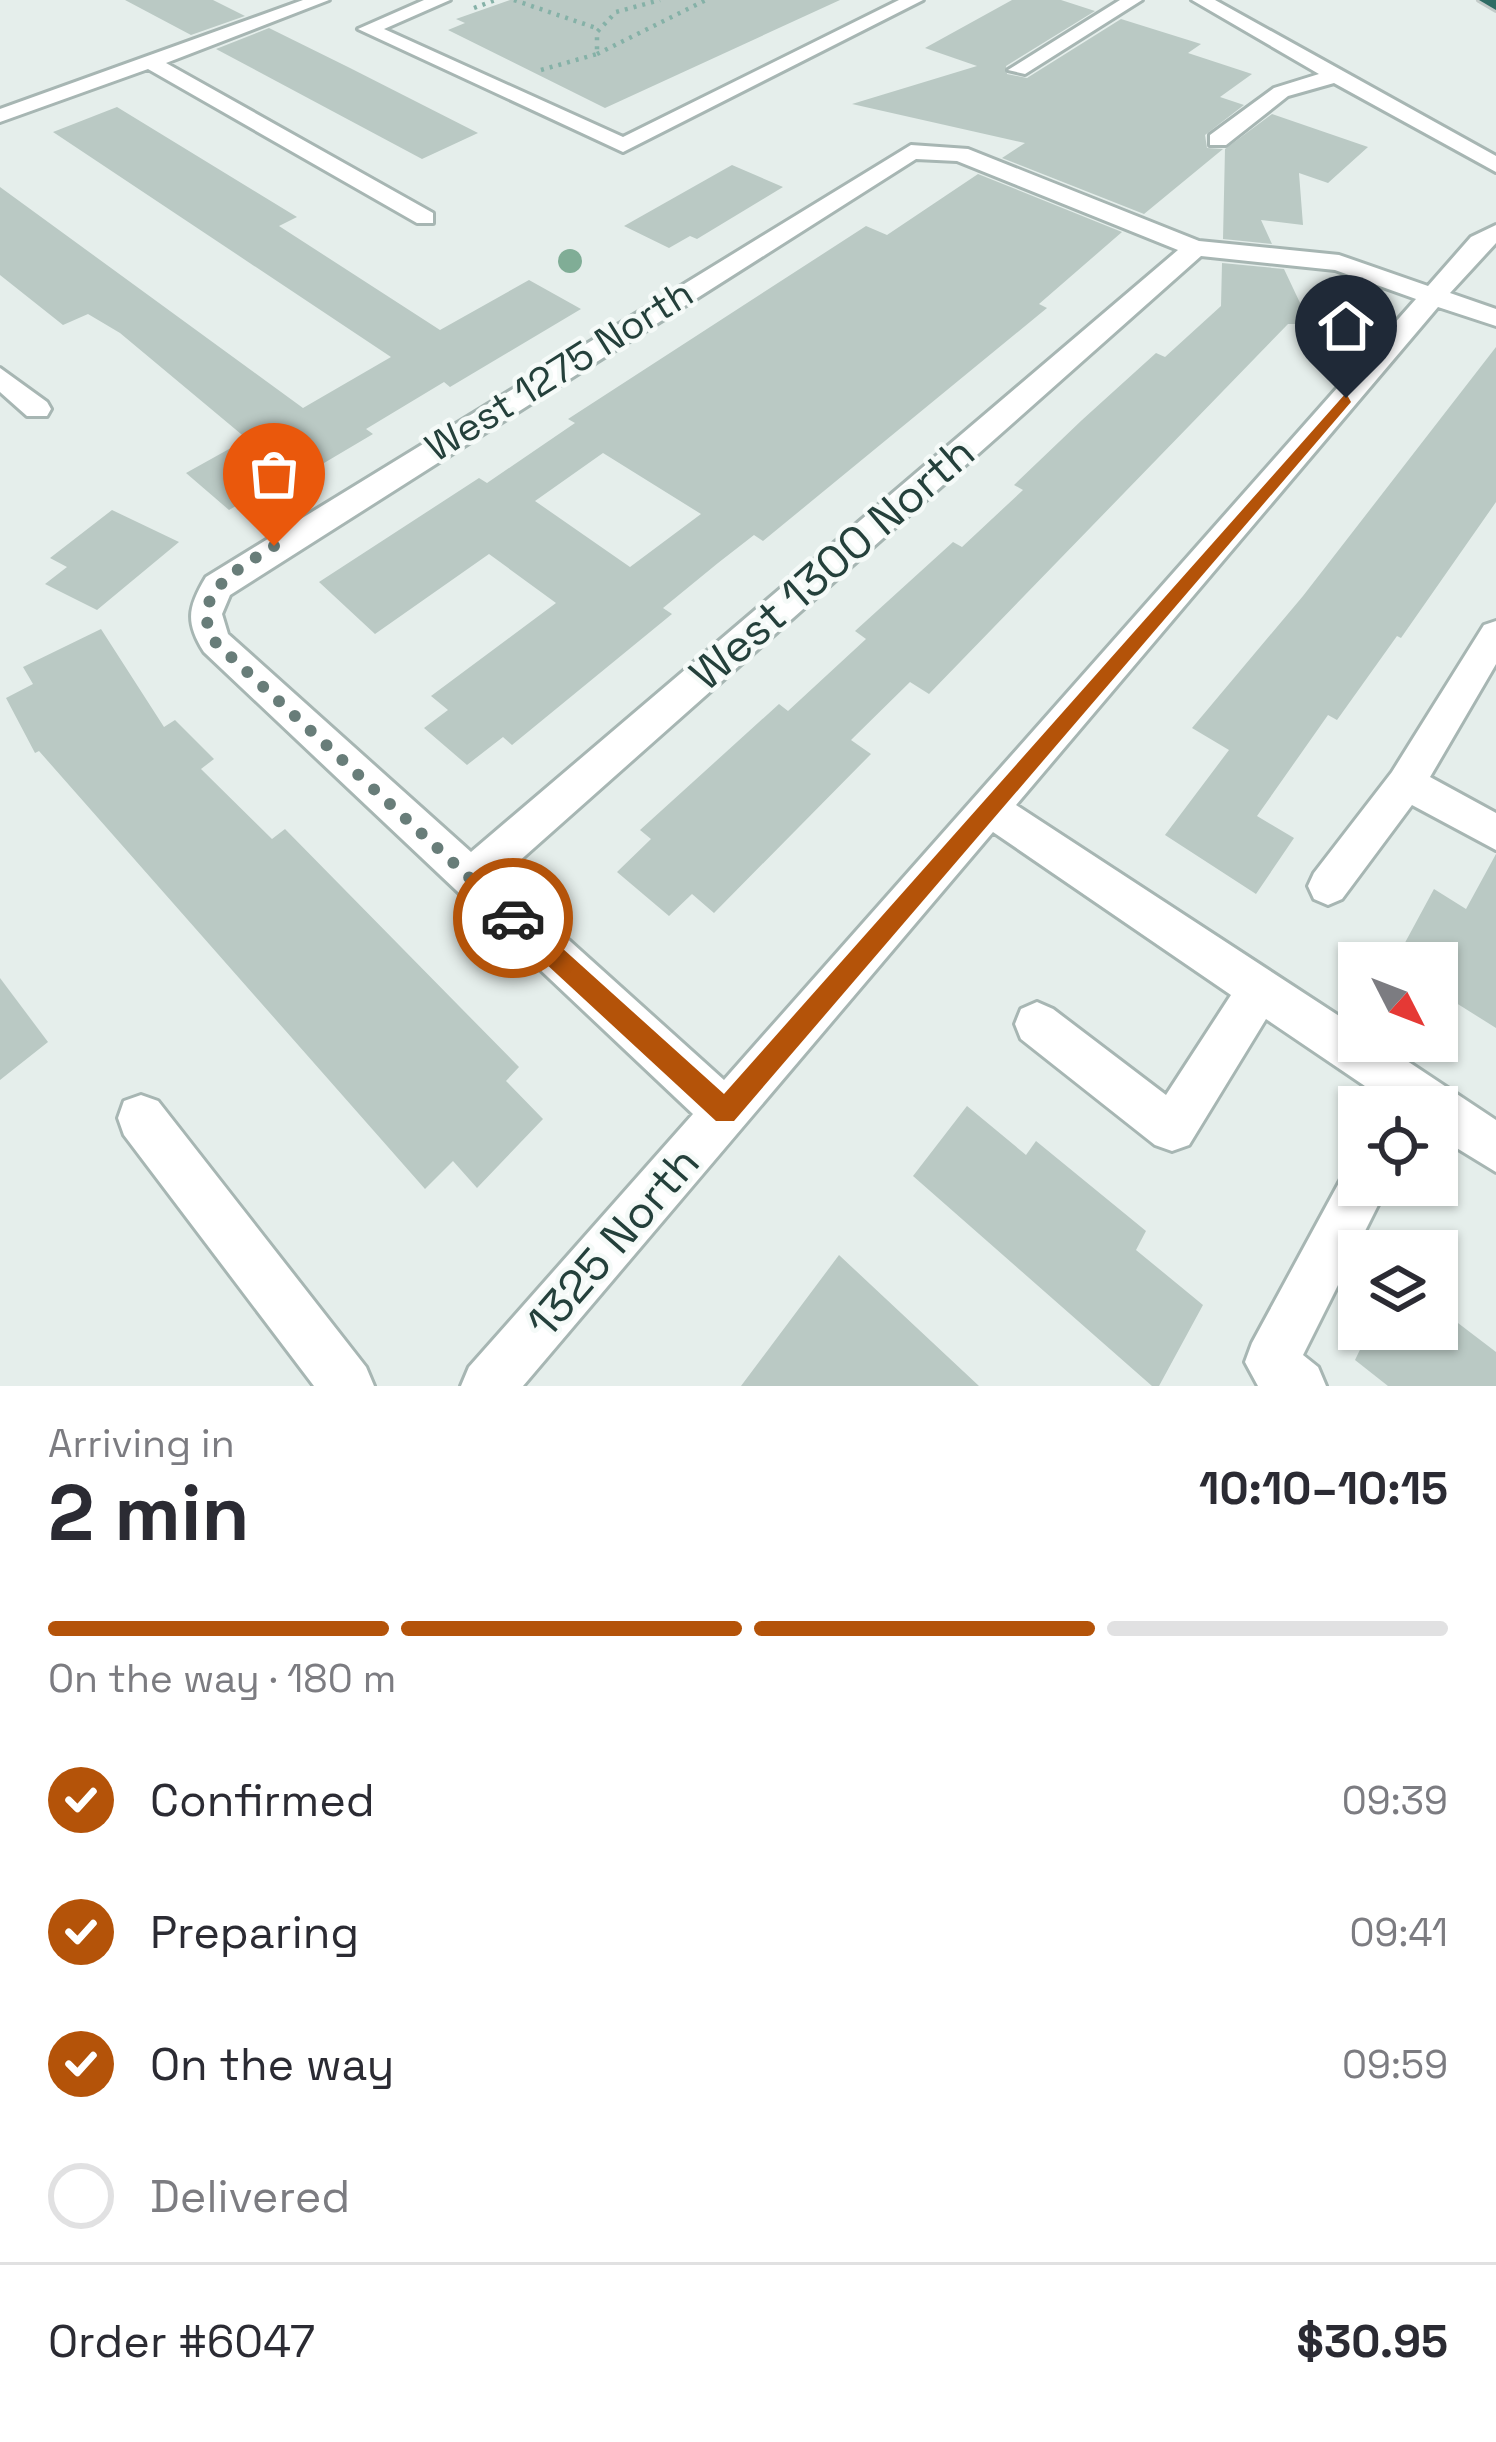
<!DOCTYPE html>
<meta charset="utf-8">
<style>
:root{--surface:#fff;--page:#f7f7f7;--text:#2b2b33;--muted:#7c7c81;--line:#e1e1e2;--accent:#b45309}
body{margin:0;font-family:"Space Grotesk",sans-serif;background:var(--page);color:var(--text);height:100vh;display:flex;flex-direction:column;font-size:45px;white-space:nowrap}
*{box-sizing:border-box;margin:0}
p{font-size:39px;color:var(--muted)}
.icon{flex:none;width:66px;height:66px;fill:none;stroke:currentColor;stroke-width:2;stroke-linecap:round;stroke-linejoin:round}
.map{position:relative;height:1386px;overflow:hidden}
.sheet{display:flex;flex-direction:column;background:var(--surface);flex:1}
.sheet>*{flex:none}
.needle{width:78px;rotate:132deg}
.fabs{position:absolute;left:1338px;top:942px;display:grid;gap:24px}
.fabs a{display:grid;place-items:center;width:120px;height:120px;border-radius:0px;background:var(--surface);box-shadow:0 3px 9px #0004;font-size:60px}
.pin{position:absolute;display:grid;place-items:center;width:102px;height:102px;color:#fff;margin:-123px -51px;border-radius:50% 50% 50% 0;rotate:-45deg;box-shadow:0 0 12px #0007}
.pin .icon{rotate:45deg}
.courier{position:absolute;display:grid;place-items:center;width:120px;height:120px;margin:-60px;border:9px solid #b45309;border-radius:50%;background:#fff;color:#222;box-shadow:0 3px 15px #0007}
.summary em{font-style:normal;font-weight:800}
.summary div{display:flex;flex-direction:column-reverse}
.summary{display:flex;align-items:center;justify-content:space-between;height:204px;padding:0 48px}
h1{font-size:78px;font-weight:800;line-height:90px}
.bar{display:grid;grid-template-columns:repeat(4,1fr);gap:18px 12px;align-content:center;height:144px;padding:0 48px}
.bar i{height:15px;border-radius:9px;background:var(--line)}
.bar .on{background:var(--accent)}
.bar p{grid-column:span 4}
.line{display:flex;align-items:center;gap:30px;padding:0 48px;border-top:3px solid var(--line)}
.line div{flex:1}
ol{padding:0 48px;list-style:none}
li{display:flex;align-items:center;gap:36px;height:132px}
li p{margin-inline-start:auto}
li .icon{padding:12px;border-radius:50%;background:var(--accent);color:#fff;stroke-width:4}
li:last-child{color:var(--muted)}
li i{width:66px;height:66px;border:6px solid var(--line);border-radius:50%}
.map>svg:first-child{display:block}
.building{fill:#bac9c4;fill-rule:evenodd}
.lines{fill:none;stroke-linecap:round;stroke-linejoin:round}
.minor-casing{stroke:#a7b6b3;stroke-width:6}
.highway-casing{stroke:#c2cac8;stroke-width:6}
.path{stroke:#85b1a7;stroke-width:4.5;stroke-dasharray:3 6;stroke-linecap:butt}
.minor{fill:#fff;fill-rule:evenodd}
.highway{fill:#2f6c64;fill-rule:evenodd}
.tree{fill:#80ad96}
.route{fill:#b45309}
.done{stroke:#687d79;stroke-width:12;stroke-dasharray:0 21.6}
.labels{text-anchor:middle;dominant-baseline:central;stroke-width:9;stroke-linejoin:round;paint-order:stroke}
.far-street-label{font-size:39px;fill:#24403b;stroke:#f5faf8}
.street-label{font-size:45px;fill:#24403b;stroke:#f5faf8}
</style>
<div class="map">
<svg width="1496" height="1386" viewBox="0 0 1496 1386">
<rect width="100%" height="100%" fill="#e5eeeb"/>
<path class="building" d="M125,0H213L245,16L191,35Z
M510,0H840L605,108L448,30L465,23L456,19Z
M1012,0H1061L1095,11L1006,66L1007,74L1027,78L1121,19L1201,44L1188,53L1252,74L1220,97L1244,105L1205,135L1207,148L1223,149L1144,214L1002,158L1025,143L852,104L977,66L925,48Z
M269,28L350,68L478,133L422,159L216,49Z
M117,107L297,217L279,226L440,330L529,280L581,309L450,387L444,382L366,429L373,434L248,508L241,503L229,510L186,473L247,439L120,333L88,314L63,325L0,275V187L303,408L391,357L53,132Z
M1272,114L1368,147L1328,183L1299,173L1303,225L1261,220L1272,244L1223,239L1225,149Z
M732,165L783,187L697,239L690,236L669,248L624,226Z
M978,174L1122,232L1039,304L1047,308L763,541L754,535L718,563L663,608L672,614L512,745L503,737L467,765L424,728L448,710L431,696L556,603L489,554L375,634L319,582L479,478L487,483L575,423L568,419L866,226L887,235ZM603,453L701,514L630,567L535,501Z
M1222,263L1284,269L1310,324H1288L929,694L910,682L851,740L871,754L714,913L692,894L669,916L617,872L651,839L640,830L779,704L788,711L866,639L855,631L953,542L962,547L1023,490L1014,485L1082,420L1156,353L1165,357L1221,306Z
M1496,347V502L1401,638L1397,636L1337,720L1328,715L1257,816L1294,838L1256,894L1165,835L1229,750L1192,728L1303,596Z
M112,510L179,542L97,610L45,584L67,567L50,558Z
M101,629L164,727L175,720L214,759L201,769L272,839L285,829L519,1067L506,1081L543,1119L477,1188L453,1161L425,1189L39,751L35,753L6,698L33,684L23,667Z
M1496,854V1028L1437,991V963H1394L1434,889L1466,909Z
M0,978L48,1042L0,1080Z
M967,1106L1026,1155L1036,1141L1146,1231L1136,1250L1203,1305L1159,1386H1152L913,1176Z
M839,1255L979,1386H741Z
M1437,1307L1496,1352V1386H1388L1355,1360L1370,1329H1437Z"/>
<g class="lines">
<defs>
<path id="minor" d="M303,0H329L166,63L433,213V223H417L148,69L0,122V109Z
M424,0H450L384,29L623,137L899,0H923L623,152L358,29Z
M1120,0H1142L1025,74L1008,70Z
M1192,0H1215L1496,156V172L1334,83L1288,96L1226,145H1210V135L1274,88L1319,74Z
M911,145L968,149L1199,241L1339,255L1428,286L1471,237L1496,225V243L1450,293L1496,309V326L1438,307L1016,805L1359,1029V1041H1377L1496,1120V1172L1437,1136V1107H1396L1266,1019L1189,1145L1172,1151L1155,1145L1021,1039L1015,1024L1021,1009L1037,1002L1053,1009L1166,1095L1231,995L993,832L523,1386H461L469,1367L693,1114L204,652C185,622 188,607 206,577ZM916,159L957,161L1178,250L471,852L228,634L222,614L230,595ZM1201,256L1335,270L1416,299L724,1080L500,878Z
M0,368L47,402L51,409L47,416H27L0,392Z
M1496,621V664L1430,777L1496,813V850L1412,805L1342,899L1328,905L1314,899L1308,886L1314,873L1392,772L1484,625Z
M141,1095L158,1101L366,1367L374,1386H314L124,1135L118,1118L124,1101Z
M1359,1163V1185H1388L1303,1355L1318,1367L1326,1386H1258L1245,1362L1252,1343L1347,1168Z"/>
<path id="highway" d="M1479,0H1496V10Z"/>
</defs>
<use href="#minor" class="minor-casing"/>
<use href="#highway" class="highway-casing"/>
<path class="path" d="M514,0L599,29
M474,8L495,0
M597,54L706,0
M541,70L597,54V32L616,12L660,0"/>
<use href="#minor" class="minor"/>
<use href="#highway" class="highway"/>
</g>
<circle class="tree" cx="570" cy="261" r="12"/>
<path class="route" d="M1346,393L1351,402L734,1121H716L505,926V911H521L724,1094Z"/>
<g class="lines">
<path class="done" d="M274,546C238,569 185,596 216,643L513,918"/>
</g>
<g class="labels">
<g class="far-street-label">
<text transform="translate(559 370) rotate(-32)">West 1275 North</text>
</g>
<g class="street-label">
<text transform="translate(832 563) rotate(-41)">West 1300 North</text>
<text transform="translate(613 1242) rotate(-49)">1325 North</text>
</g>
</g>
</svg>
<div class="fabs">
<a><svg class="needle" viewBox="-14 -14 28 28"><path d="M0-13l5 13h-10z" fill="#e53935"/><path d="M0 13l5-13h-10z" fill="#7c7c81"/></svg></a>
<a><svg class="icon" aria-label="locate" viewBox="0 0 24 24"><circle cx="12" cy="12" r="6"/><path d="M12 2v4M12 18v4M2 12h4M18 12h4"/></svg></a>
<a><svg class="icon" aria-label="layers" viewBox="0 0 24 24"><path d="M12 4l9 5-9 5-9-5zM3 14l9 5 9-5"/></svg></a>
</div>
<div class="pin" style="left:274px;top:546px;background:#ea580c"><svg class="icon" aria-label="bag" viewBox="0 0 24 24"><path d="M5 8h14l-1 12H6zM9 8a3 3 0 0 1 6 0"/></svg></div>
<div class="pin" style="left:1346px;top:398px;background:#1f2937"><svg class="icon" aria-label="home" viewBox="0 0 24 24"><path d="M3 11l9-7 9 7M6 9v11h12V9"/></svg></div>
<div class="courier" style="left:513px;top:918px"><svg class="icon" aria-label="car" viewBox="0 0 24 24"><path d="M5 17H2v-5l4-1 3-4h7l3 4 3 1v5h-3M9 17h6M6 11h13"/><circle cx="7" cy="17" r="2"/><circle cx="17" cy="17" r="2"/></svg></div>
</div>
<section class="sheet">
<div class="summary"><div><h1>2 min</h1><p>Arriving in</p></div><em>10:10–10:15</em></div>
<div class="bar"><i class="on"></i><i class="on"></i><i class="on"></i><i></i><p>On the way · 180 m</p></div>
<ol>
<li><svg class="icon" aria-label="check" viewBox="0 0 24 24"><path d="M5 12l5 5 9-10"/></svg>Confirmed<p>09:39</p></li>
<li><svg class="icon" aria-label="check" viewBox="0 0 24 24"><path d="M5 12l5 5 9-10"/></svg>Preparing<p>09:41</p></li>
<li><svg class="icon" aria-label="check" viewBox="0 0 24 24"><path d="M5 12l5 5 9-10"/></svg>On the way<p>09:59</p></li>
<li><i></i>Delivered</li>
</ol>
<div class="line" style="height:156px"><div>Order #6047</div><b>$30.95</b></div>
</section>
